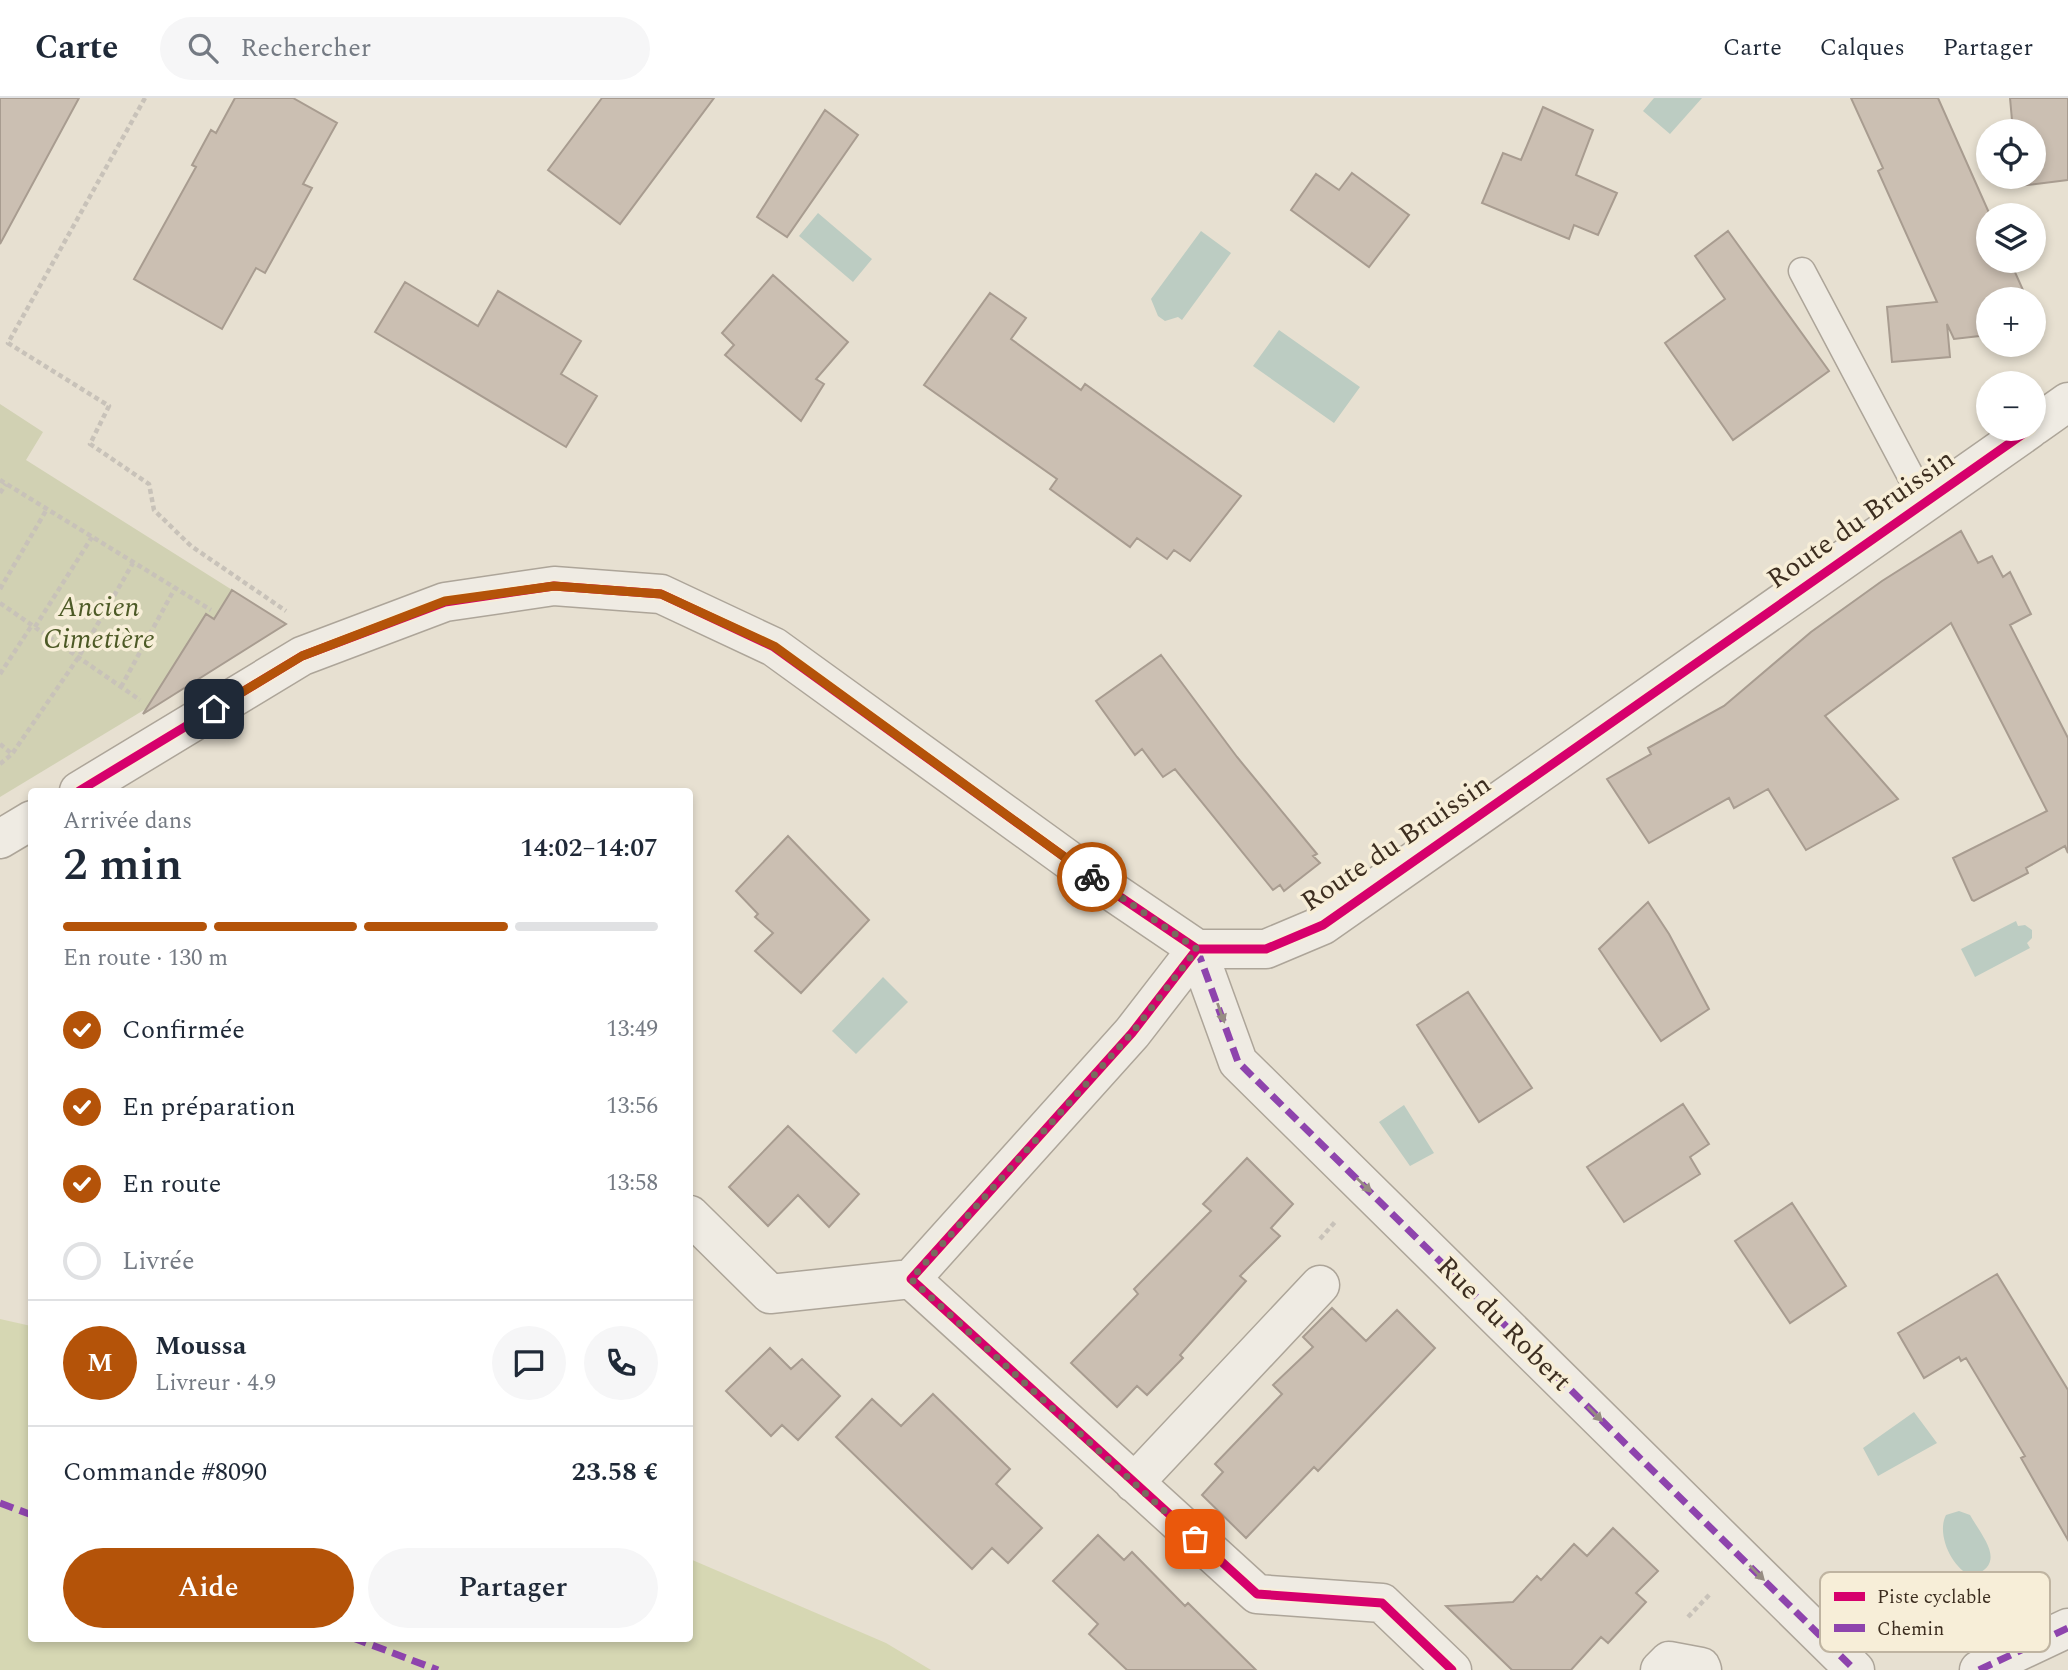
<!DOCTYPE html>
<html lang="fr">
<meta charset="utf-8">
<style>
:root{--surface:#fff;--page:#f6f6f7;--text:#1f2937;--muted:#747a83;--line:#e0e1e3;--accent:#b45309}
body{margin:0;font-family:Spectral,serif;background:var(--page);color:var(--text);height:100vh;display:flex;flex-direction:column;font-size:26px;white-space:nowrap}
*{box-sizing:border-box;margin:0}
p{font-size:23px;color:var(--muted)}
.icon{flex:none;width:38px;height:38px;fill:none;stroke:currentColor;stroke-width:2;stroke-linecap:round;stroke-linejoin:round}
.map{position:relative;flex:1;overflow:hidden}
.drawer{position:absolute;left:28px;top:690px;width:665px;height:854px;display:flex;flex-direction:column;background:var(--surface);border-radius:7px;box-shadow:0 4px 10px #0003}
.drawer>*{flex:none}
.tools{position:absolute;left:1976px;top:21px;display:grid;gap:14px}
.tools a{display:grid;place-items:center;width:70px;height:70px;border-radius:50%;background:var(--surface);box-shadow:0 4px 10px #0003;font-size:35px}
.pin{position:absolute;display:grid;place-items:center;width:60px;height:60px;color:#fff;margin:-30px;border-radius:14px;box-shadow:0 4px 10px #0006}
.courier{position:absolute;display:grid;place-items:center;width:70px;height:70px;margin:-35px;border:5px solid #b45309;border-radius:50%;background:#fff;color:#222;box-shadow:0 2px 9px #0007}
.summary em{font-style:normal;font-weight:600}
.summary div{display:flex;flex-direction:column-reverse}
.summary{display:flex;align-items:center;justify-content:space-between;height:119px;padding:0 35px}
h1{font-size:46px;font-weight:600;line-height:52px}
.bar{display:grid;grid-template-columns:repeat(4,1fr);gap:10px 7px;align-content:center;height:84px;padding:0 35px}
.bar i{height:9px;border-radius:5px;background:var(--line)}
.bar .active{background:var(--accent)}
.bar p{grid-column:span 4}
.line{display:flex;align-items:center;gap:18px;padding:0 35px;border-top:2px solid var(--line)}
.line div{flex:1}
.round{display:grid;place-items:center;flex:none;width:74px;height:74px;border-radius:37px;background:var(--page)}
ol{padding:0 35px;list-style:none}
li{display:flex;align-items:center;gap:21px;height:77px}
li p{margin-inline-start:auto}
li .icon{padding:7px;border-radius:50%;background:var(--accent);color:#fff;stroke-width:4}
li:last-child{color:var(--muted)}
li i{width:38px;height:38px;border:4px solid var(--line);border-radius:50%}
.primary-button{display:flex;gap:14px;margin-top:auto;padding:14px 35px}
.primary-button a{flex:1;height:80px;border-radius:42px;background:var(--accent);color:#fff;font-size:28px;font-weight:600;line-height:80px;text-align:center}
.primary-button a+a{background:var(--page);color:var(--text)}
header{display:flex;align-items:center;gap:42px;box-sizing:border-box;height:98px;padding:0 35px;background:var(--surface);border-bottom:2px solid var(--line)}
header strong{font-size:33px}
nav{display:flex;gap:38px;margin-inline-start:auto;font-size:24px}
.search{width:490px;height:63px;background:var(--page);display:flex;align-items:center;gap:18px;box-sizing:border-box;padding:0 24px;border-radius:38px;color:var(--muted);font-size:26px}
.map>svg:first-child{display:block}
.green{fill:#d6d7b3}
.cemetery{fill:#d1d1b3}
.water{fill:#bcccc2}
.building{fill:#cbbfb2;stroke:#a89c90;stroke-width:2}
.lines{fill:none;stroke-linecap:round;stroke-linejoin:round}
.service-casing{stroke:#ada599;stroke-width:29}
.minor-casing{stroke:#ada599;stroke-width:41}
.tertiary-casing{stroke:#ada599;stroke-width:41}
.path{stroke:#c8c2b9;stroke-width:4.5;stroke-dasharray:5 3.5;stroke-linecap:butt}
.service{stroke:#efebe3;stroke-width:26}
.minor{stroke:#efebe3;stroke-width:38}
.tertiary{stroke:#efebe3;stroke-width:38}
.quiet{stroke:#8e44ad;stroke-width:7;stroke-dasharray:14 7;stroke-linecap:butt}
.cycleway-casing{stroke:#f7eed8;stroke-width:13}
.cycleway{stroke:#d6006c;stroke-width:9}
.oneway{fill:#968c82}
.done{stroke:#786c5e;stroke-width:7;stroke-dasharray:0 12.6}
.route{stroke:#b45309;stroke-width:9}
.labels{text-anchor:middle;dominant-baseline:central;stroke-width:7;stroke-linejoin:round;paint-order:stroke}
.street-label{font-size:28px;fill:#3d2e20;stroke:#f7eed8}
.park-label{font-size:28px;font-style:italic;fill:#4d5a26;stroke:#f7eed8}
.key{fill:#f7eed8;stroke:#bfb4a1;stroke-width:2}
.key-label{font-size:19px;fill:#3d2e20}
</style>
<header>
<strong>Carte</strong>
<div class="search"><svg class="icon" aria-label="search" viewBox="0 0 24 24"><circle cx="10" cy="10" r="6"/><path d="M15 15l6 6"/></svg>Rechercher</div>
<nav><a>Carte</a><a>Calques</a><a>Partager</a></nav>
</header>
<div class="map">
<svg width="2068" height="1572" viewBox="0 0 2068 1572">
<rect width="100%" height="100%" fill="#e7e0d1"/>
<path class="green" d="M0,1221L31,1228L32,1540H690V1461L886,1545L931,1572H0Z"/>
<path class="cemetery" d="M0,306L43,334L26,362L286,526L0,699Z"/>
<path class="water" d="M1654,0H1702L1670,36L1643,13Z
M818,115L872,161L853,184L799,138Z
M1201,133L1231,155L1182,222L1178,219L1165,223L1158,218L1151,201Z
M1279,232L1360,289L1334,325L1253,268Z
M2016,823L2018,828L2025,827L2032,832V840L2027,845L2030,850L1975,879L1961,851Z
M883,879L908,904L856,956L832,933Z
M1404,1007L1434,1055L1410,1068L1379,1024Z
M1914,1314L1937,1345L1878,1378L1863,1350Z
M1959,1413L1970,1417C1983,1440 2008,1466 1972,1478C1952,1471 1936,1436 1946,1417Z"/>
<path class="building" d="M0,0H79L0,146Z
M235,0H293L337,25L303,86L312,90L265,175L256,170L222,231L134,181L196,69L192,67L211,32L216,35Z
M602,0H714L620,126L548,72Z
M1851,0H1938L1990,117L1988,163H2010L2027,201H1988V237L1954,241L1947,226L1950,259L1892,264L1887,209L1937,204L1878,73L1883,70Z
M2010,0H2068V82L2019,88L2018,79H2034V33H2013Z
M1543,9L1593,32L1576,77L1617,95L1598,137L1574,127L1569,141L1482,105L1503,55L1521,62Z
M825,12L858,37L787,139L757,119Z
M1352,75L1409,117L1369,169L1291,112L1316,76L1339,92Z
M1728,133L1829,273L1733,342L1665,245L1725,201L1695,158Z
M773,177L848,244L816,281L824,286L801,323L725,257L734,247L722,235Z
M405,184L478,228L498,193L581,243L561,276L597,298L566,349L375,234Z
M990,195L1026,220L1011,241L1081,292L1085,286L1241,398L1190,463L1174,452L1167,461L1137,440L1130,449L1050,391L1057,381L924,287Z
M1961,433L1978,465L1992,458L2003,479L2010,474L2031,516L2010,527L2068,640V755L2065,748L2026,770L2028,775L1974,803L1972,802L1953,760L2047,713L1951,525L1825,618L1898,701L1806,752L1768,691L1734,710L1729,700L1649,745L1607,681L1651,656L1648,650L1724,608L1811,534L1882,483Z
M232,492L286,526L143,616L206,516L214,521Z
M1161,557L1237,659L1317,756L1313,758L1320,765L1284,793L1280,787L1273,792L1175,671L1163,679L1142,651L1135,657L1096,603Z
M788,738L869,822L801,895L755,853L773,835L755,819L758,816L736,793Z
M1648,804L1669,836L1709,911L1661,943L1599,851Z
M1468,894L1532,990L1479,1024L1417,927Z
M1683,1006L1709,1046L1690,1059L1700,1076L1624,1124L1587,1069Z
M788,1028L859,1096L829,1129L798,1097L768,1128L729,1089Z
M1247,1060L1293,1106L1271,1130L1280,1138L1240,1178L1246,1183L1180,1257L1183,1260L1147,1297L1137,1288L1117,1309L1071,1265L1138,1196L1134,1191L1211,1113L1203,1106Z
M1792,1105L1846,1188L1790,1225L1735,1143Z
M1997,1176L2068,1292V1442L2021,1360L2025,1358L1966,1260L1961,1263L1959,1259L1924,1280L1898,1235Z
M1332,1210L1366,1243L1397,1212L1435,1250L1318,1373L1314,1369L1246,1440L1202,1397L1223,1374L1215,1366L1282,1296L1273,1287L1313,1249L1303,1239Z
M770,1250L791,1271L802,1261L840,1298L798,1342L782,1327L771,1338L726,1293Z
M933,1296L1010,1371L996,1386L1042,1430L1008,1465L992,1450L972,1471L836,1339L872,1301L901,1328Z
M1613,1430L1658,1473L1636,1495L1646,1504L1608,1545L1601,1539L1571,1572H1512L1446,1508L1513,1504L1537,1478L1541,1482L1574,1446L1587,1458Z
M1098,1437L1124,1462L1132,1454L1185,1508L1188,1505L1256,1572H1127L1089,1536L1098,1526L1053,1483Z"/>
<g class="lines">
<defs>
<path id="service" d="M1802,173L1925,405"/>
<path id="minor" d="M1197,851L1132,935L911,1181L1257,1496L1382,1505L1452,1572
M1197,851L1238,964L1855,1572
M690,1117L770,1196L911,1181
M1134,1385L1320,1187
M1660,1572L1669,1563L1701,1569L1702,1572
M1979,1572L2068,1530"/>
<path id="tertiary" d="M2034,328L2068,304
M79,693L302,558L445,504L554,488L661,496L774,549L1110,792L1197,851H1266L1323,827L2030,331
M0,741L32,722"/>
</defs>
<use href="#service" class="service-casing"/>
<use href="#minor" class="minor-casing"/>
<use href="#tertiary" class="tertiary-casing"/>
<path class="path" d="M145,0L8,245L109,308L90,346L149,386L154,412L191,448L286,513
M0,382L211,512
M0,395L6,386
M0,491L47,411
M0,505L140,602
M35,529L92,439
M0,576L32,527
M121,589L175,490
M0,646L12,656
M0,666L12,656L78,560L133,465
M1320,1141L1335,1124
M1688,1519L1711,1495"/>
<use href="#service" class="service"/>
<use href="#minor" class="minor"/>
<use href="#tertiary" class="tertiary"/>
<path class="quiet" d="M1197,851L1238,964L1855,1572
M0,1405L32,1417
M353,1540L438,1572
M1979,1572L2068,1530"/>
<defs>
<path id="cycleway" d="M79,693L302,558L445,504L554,488L661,496L774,549L1110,792L1197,851H1266L1323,827L2030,331
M1197,851L1132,935L911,1181L1257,1496L1382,1505L1452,1572"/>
</defs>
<use href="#cycleway" class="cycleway-casing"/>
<use href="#cycleway" class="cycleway"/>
</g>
<defs><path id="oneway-solid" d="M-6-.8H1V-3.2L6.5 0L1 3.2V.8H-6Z" transform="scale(1.75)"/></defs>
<g class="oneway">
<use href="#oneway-solid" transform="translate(1221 915) rotate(70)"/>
<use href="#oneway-solid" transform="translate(1364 1087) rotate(44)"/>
<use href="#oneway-solid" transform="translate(1595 1316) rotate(45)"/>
<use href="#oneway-solid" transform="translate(1757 1475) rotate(45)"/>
</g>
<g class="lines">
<path class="done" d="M1092,779L1197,851L1132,935L911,1181L1195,1441"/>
<path class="route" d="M214,611L302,558L445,503L554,488L661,496L774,548L1092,779"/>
</g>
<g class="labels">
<g class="street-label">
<text transform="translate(1861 421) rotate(-35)">Route du Bruissin</text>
<text transform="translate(1396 745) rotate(-34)">Route du Bruissin</text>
<text transform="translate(1504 1226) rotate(45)">Rue du Robert</text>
</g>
<g class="park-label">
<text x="99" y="509">Ancien<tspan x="99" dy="32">Cimetière</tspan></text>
</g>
</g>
<rect x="1820" y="1474" width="230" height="80" rx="10" class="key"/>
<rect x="1834" y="1494" width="31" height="9" fill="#d6006c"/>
<rect x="1834" y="1526" width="31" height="8" fill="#8e44ad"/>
<g class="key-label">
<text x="1877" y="1505">Piste cyclable</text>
<text x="1877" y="1537">Chemin</text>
</g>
</svg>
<div class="tools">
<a><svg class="icon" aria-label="locate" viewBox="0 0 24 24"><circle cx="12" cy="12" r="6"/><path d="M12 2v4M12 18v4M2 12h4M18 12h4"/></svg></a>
<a><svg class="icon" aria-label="layers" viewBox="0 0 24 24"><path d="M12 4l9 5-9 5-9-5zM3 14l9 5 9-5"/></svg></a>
<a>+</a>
<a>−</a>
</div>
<div class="pin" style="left:1195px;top:1441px;background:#ea580c"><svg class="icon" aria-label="bag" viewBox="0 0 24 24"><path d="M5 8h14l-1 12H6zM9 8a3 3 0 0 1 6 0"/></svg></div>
<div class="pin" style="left:214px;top:611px;background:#1f2937"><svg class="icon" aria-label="home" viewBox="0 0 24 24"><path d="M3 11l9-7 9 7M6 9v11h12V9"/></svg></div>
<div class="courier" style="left:1092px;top:779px"><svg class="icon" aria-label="bike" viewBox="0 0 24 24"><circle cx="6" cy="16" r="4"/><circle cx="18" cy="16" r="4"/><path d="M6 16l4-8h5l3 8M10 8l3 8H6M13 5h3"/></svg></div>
<section class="drawer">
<div class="summary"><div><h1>2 min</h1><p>Arrivée dans</p></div><em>14:02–14:07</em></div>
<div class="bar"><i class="active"></i><i class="active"></i><i class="active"></i><i></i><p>En route · 130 m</p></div>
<ol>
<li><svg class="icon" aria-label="check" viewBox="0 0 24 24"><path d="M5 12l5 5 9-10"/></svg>Confirmée<p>13:49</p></li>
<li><svg class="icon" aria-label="check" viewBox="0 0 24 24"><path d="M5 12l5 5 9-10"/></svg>En préparation<p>13:56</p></li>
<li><svg class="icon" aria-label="check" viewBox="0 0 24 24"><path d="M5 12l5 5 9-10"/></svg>En route<p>13:58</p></li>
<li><i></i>Livrée</li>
</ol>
<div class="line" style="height:126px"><b class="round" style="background:var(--accent);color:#fff">M</b><div><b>Moussa</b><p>Livreur · 4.9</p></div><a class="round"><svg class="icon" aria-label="chat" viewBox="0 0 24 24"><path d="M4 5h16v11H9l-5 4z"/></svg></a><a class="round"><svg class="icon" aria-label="phone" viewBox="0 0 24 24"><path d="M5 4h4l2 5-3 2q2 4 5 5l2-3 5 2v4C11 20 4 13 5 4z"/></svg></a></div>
<div class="line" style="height:91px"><div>Commande #8090</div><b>23.58 €</b></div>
<div class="primary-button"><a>Aide</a><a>Partager</a></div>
</section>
</div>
